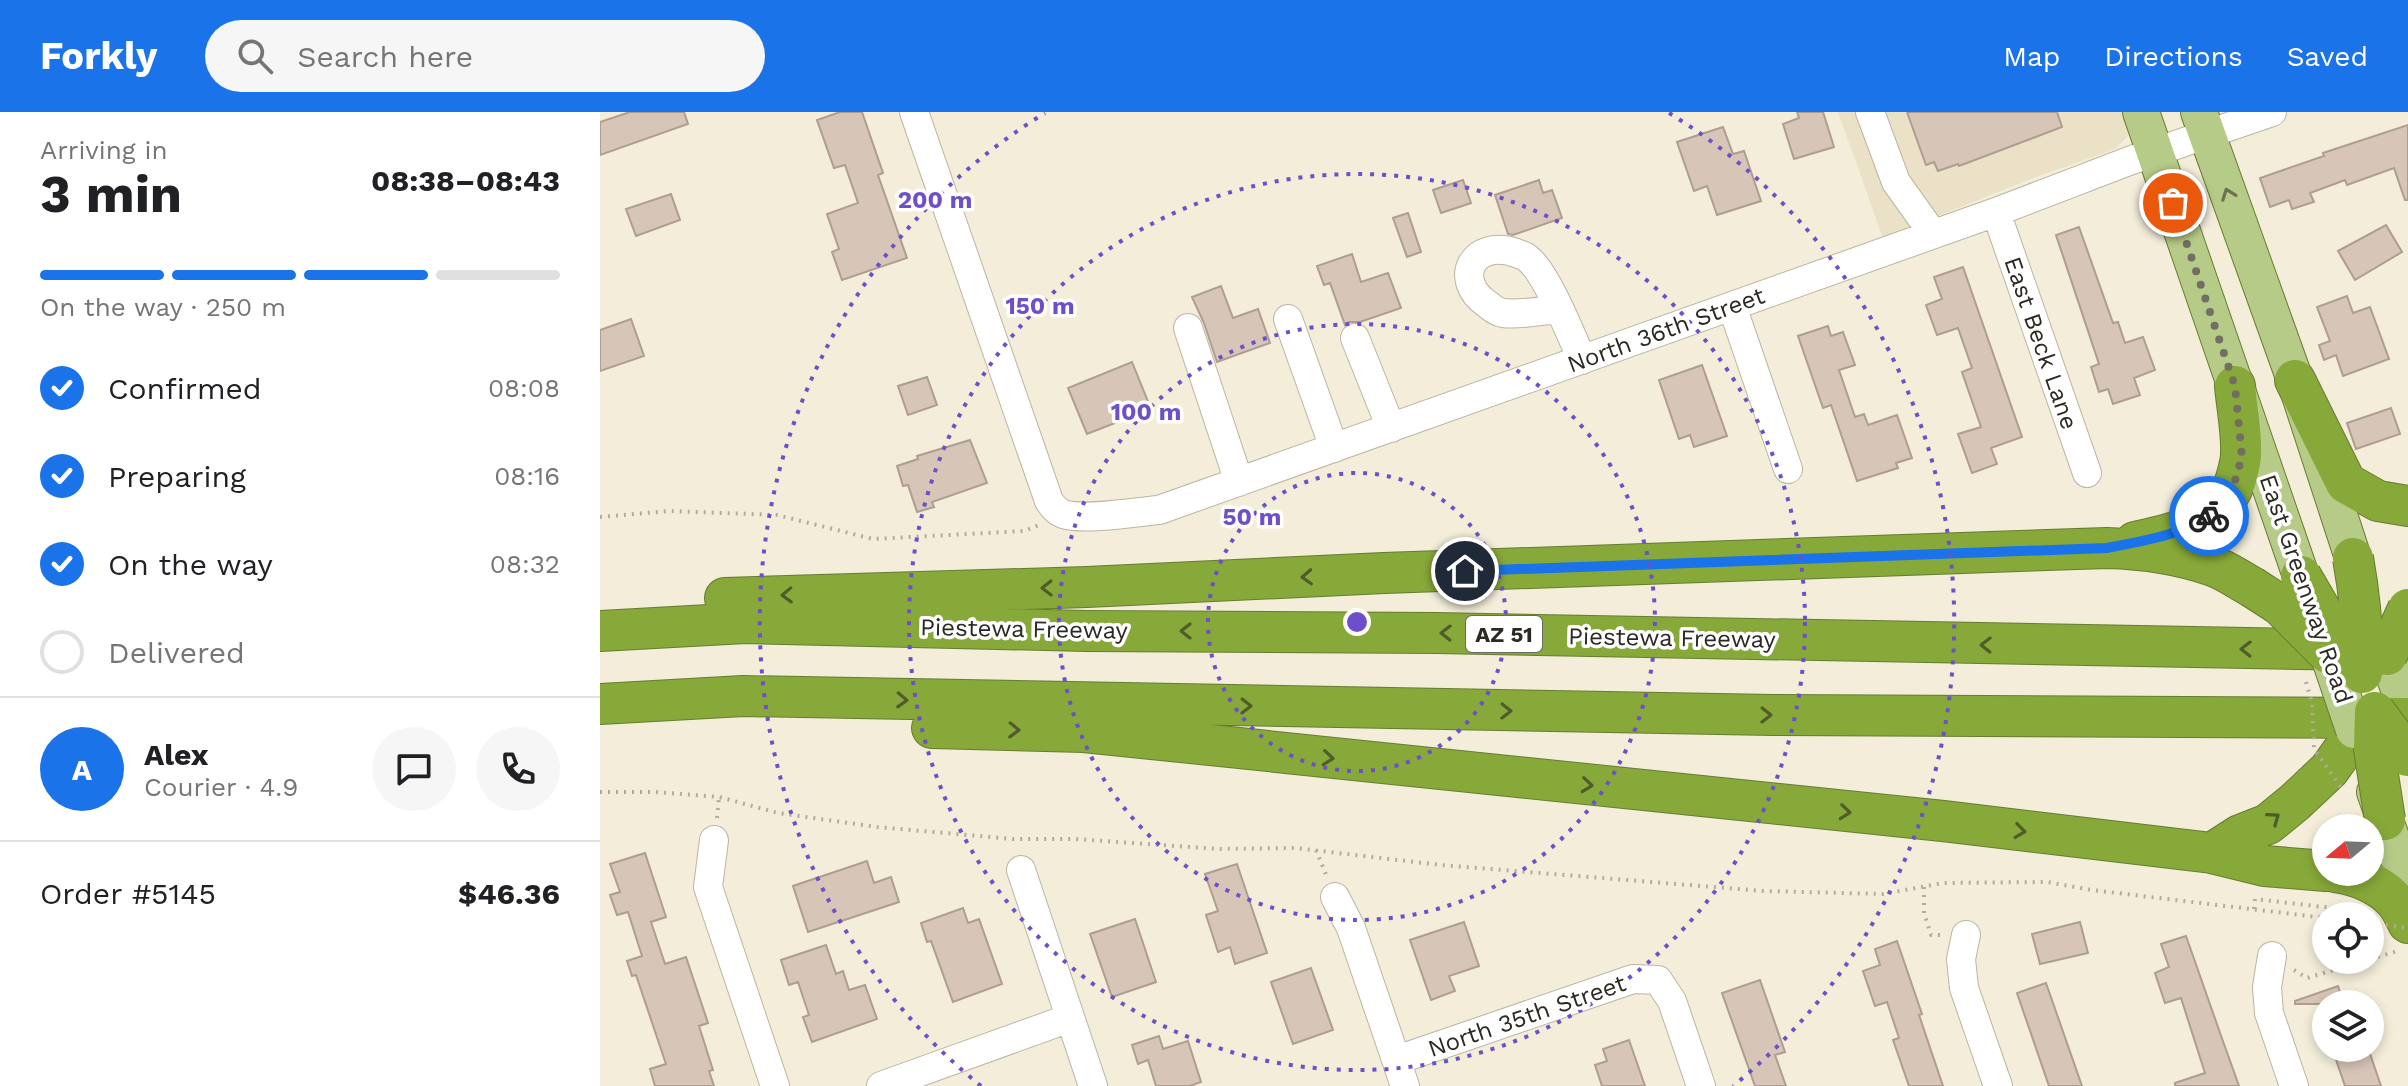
<!DOCTYPE html>
<meta charset="utf-8">
<style>
:root{--surface:#fff;--page:#f6f6f6;--text:#202124;--muted:#757577;--line:#e0e0e0;--accent:#1a73e8}
body{margin:0;font-family:"Work Sans",sans-serif;background:var(--page);color:var(--text);height:100vh;display:flex;flex-direction:column;font-size:30px;white-space:nowrap}
*{box-sizing:border-box;margin:0}
p{font-size:26px;color:var(--muted)}
.icon{flex:none;width:44px;height:44px;fill:none;stroke:currentColor;stroke-width:2;stroke-linecap:round;stroke-linejoin:round}
.map{position:relative;flex:1;overflow:hidden}
.details{display:flex;flex-direction:column;background:var(--surface);width:600px}
.details>*{flex:none}
.needle{width:52px;rotate:251deg}
.controls{position:absolute;left:1712px;top:702px;display:grid;gap:16px}
.controls a{display:grid;place-items:center;width:72px;height:72px;border-radius:50%;background:var(--surface);box-shadow:0 4px 12px #0003;font-size:40px}
.pin{position:absolute;display:grid;place-items:center;width:68px;height:68px;color:#fff;margin:-34px;border:4px solid #fff;border-radius:50%;box-shadow:0 2px 8px #0007}
.courier{position:absolute;display:grid;place-items:center;width:80px;height:80px;margin:-40px;border:6px solid #1a73e8;border-radius:50%;background:#fff;color:#222;box-shadow:0 2px 10px #0007}
.headline em{font-style:normal;font-weight:700}
.headline div{display:flex;flex-direction:column-reverse}
.headline{display:flex;align-items:center;justify-content:space-between;height:136px;padding:0 40px}
h1{font-size:52px;font-weight:700;line-height:60px}
.bar{display:grid;grid-template-columns:repeat(4,1fr);gap:12px 8px;align-content:center;height:96px;padding:0 40px}
.bar i{height:10px;border-radius:6px;background:var(--line)}
.bar .on{background:var(--accent)}
.bar p{grid-column:span 4}
.line{display:flex;align-items:center;gap:20px;padding:0 40px;border-top:2px solid var(--line)}
.line div{flex:1}
.round{display:grid;place-items:center;flex:none;width:84px;height:84px;border-radius:42px;background:var(--page)}
ol{padding:0 40px;list-style:none}
li{display:flex;align-items:center;gap:24px;height:88px}
li p{margin-inline-start:auto}
li .icon{padding:8px;border-radius:50%;background:var(--accent);color:#fff;stroke-width:4}
li:last-child{color:var(--muted)}
li i{width:44px;height:44px;border:4px solid var(--line);border-radius:50%}
header{display:flex;align-items:center;gap:48px;box-sizing:border-box;height:112px;padding:0 40px;background:var(--accent);color:#fff}
header strong{font-size:38px}
nav{display:flex;gap:44px;margin-inline-start:auto;font-size:28px}
.search{width:560px;height:72px;background:var(--page);display:flex;align-items:center;gap:20px;box-sizing:border-box;padding:0 28px;border-radius:44px;color:var(--muted);font-size:30px}
main{display:flex;flex:1;min-height:0}
.map>svg:first-child{display:block}
.built{fill:#eae1c7}
.building{fill:#d7c5b8;stroke:#ae9d90;stroke-width:2}
.lines{fill:none;stroke-linecap:round;stroke-linejoin:round}
.minor-casing{stroke:#bbb5a2;stroke-width:30}
.major-casing{stroke:#677c31;stroke-width:38}
.highway-casing{stroke:#677c31;stroke-width:42}
.path{stroke:#b1ac9c;stroke-width:4;stroke-dasharray:2 6;stroke-linecap:butt}
.minor{stroke:#fff;stroke-width:28}
.major{stroke:#b7cb88;stroke-width:36}
.highway{stroke:#87a939;stroke-width:40}
.major-bridge-casing{stroke:#677c31;stroke-width:38;stroke-linecap:butt}
.highway-bridge-casing{stroke:#677c31;stroke-width:42;stroke-linecap:butt}
.path-bridge{stroke:#b1ac9c;stroke-width:4;stroke-dasharray:2 6;stroke-linecap:butt}
.major-bridge{stroke:#b7cb88;stroke-width:36}
.highway-bridge{stroke:#87a939;stroke-width:40}
.oneway{stroke:#6b7250}
.oneway2{stroke:#505c2b}
.done{stroke:#726e62;stroke-width:8;stroke-dasharray:0 14.4}
.route{stroke:#1a73e8;stroke-width:10}
.ring{fill:none;stroke:#6d50c9;stroke-width:4;stroke-dasharray:4 8}
.labels{text-anchor:middle;dominant-baseline:central;stroke-width:7;stroke-linejoin:round;paint-order:stroke}
.shield{fill:#fff;stroke:#6b6964;stroke-width:2}
.shield-label{font-size:22px;font-weight:bold;fill:#2c2922}
.street-label{font-size:24px;fill:#2c2922;stroke:#fff}
.centre{fill:#6d50c9;stroke:#fff;stroke-width:4}
.ring-label{font-size:24px;text-anchor:middle;font-weight:bold;fill:#6d50c9;stroke:#fff;stroke-width:7;stroke-linejoin:round;paint-order:stroke}
</style>
<header>
<strong>Forkly</strong>
<div class="search"><svg class="icon" aria-label="search" viewBox="0 0 24 24"><circle cx="10" cy="10" r="6"/><path d="M15 15l6 6"/></svg>Search here</div>
<nav><a>Map</a><a>Directions</a><a>Saved</a></nav>
</header>
<main>
<section class="details">
<div class="headline"><div><h1>3 min</h1><p>Arriving in</p></div><em>08:38–08:43</em></div>
<div class="bar"><i class="on"></i><i class="on"></i><i class="on"></i><i></i><p>On the way · 250 m</p></div>
<ol>
<li><svg class="icon" aria-label="check" viewBox="0 0 24 24"><path d="M5 12l5 5 9-10"/></svg>Confirmed<p>08:08</p></li>
<li><svg class="icon" aria-label="check" viewBox="0 0 24 24"><path d="M5 12l5 5 9-10"/></svg>Preparing<p>08:16</p></li>
<li><svg class="icon" aria-label="check" viewBox="0 0 24 24"><path d="M5 12l5 5 9-10"/></svg>On the way<p>08:32</p></li>
<li><i></i>Delivered</li>
</ol>
<div class="line" style="height:144px"><b class="round" style="background:var(--accent);color:#fff">A</b><div><b>Alex</b><p>Courier · 4.9</p></div><a class="round"><svg class="icon" aria-label="chat" viewBox="0 0 24 24"><path d="M4 5h16v11H9l-5 4z"/></svg></a><a class="round"><svg class="icon" aria-label="phone" viewBox="0 0 24 24"><path d="M5 4h4l2 5-3 2q2 4 5 5l2-3 5 2v4C11 20 4 13 5 4z"/></svg></a></div>
<div class="line" style="height:104px"><div>Order #5145</div><b>$46.36</b></div>
</section>
<div class="map">
<svg width="1808" height="974" viewBox="0 0 1808 974">
<rect width="100%" height="100%" fill="#f3edd9"/>
<path class="built" d="M1238,0H1528L1529,18L1527,25L1515,37L1428,68L1283,126Z"/>
<path class="building" d="M30,0H84L88,12L0,43V10Z
M240,0H262L283,61L278,63L307,146L242,168L232,140L239,137L227,102L258,91L245,53L234,56L217,8Z
M1197,0H1223L1234,35L1194,47L1183,12L1199,6Z
M1307,0H1457L1462,15L1359,54L1358,52L1338,59L1334,50L1326,53Z
M1808,13V88H1805L1794,56L1747,73L1745,68L1710,81L1714,90L1692,97L1689,88L1670,95L1660,66L1724,44L1723,41Z
M1123,15L1133,42L1144,39L1161,89L1117,103L1107,74L1094,79L1077,30Z
M863,68L871,91L841,101L833,78Z
M939,68L943,81L952,78L962,106L913,123L908,122L895,83Z
M71,82L80,108L36,124L26,97Z
M808,101L821,140L807,145L793,106Z
M1786,113L1802,140L1755,168L1738,139Z
M1479,115L1513,211L1518,210L1525,231L1543,225L1555,258L1534,266L1540,283L1513,292L1508,277L1499,280L1491,255L1499,252L1456,123Z
M752,142L761,170L788,161L801,196L760,210H749L745,213L730,171L724,173L717,154Z
M1363,155L1422,325L1391,336L1397,352L1372,361L1358,322L1381,315L1362,260L1372,256L1358,216L1337,223L1326,193L1342,187L1334,165Z
M621,174L633,206L658,197L670,231L617,250L604,211L592,185Z
M1747,184L1753,201L1770,195L1789,247L1743,264L1736,243L1724,248L1719,233L1730,229L1717,195Z
M31,207L44,244L0,259V218Z
M1228,214L1231,224L1243,220L1255,253L1239,258L1255,305L1264,302L1268,313L1297,303L1312,346L1296,351L1298,356L1257,369L1231,293L1223,296L1198,224Z
M532,250L551,297L487,322L468,276Z
M1102,253L1127,324L1094,335L1090,323L1079,327L1059,268Z
M327,265L337,293L308,303L298,274Z
M1791,296L1800,322L1756,337L1747,311Z
M370,328L387,371L332,390L334,395L317,400L308,373L303,374L297,354L318,347L317,344Z
M45,741L66,805L51,810L65,852L86,845L108,911L99,914L113,958L109,959L114,974H55L50,957L66,952L36,863L32,864L27,849L42,844L28,800L17,803L10,783L20,780L10,752Z
M267,749L274,771L291,765L299,790L208,820L193,774Z
M637,752L667,841L635,852L630,835L618,840L606,803L618,799L605,762Z
M363,796L368,811L379,807L402,872L353,890L331,829L327,830L321,811Z
M535,807L556,870L512,885L490,822Z
M864,810L879,854L849,864L855,879L831,888L810,828Z
M1480,810L1488,841L1440,852L1432,822Z
M1586,824L1619,918L1639,974H1575V971L1605,961L1581,886L1565,891L1555,861L1569,855L1561,832Z
M1297,829L1322,902L1319,903L1343,974H1309L1293,928L1299,926L1287,890L1275,894L1263,859L1280,853L1275,837Z
M226,833L236,862L243,859L249,878L265,873L277,907L212,930L203,905L209,903L198,870L189,873L181,848Z
M711,856L733,918L693,932L671,870Z
M1160,868L1185,940L1175,943L1186,974H1155L1122,881Z
M1446,871L1482,974H1449L1417,881Z
M1738,874L1744,892H1695V889Z
M559,924L563,937L588,929L601,970L590,974H556L548,948L538,952L532,933Z
M1029,928L1045,974H1002L995,953L1007,949L1003,937Z
M1732,936H1768L1781,974H1745Z"/>
<g class="lines">
<defs>
<path id="minor" d="M314,0L449,389C453,395 456,399 463,402C484,409 535,400 559,398L1396,100L1529,49L1672,0
M1270,0L1296,70L1333,122
M1396,100L1487,361
M1132,194L1188,357
M958,197C941,199 921,203 903,201C897,200 892,196 887,192C851,167 874,126 916,141C920,143 924,143 927,146C946,159 972,225 982,248
M688,207L734,336
M588,216L639,370
M755,226L791,316
M114,728L108,775L175,974
M421,758L493,974
M735,785L751,816L805,974
M1366,823L1361,847L1364,876L1398,974
M1672,844L1667,875L1669,901L1694,974
M797,948L1033,867L1058,868L1072,889L1101,974
M281,974L470,906"/>
<path id="major" d="M1541,0L1701,464
M1599,0L1695,268L1753,446
M1787,543L1808,603
M1775,680L1808,773"/>
<path id="highway" d="M1695,268L1746,371L1778,389L1808,394
M1535,430C1576,421 1622,412 1636,367C1638,359 1641,350 1641,342C1642,320 1637,296 1635,274
M125,486L487,475L784,461L1507,436C1543,437 1579,442 1613,454C1627,459 1639,468 1652,475
M0,519L145,511L486,519L836,521L1752,538
M0,592L143,584L1173,603L1808,606
M332,616L484,620L1343,709L1612,741L1665,754L1726,759
M1612,741L1640,723L1668,712L1695,690L1729,658L1744,637L1754,618
M1735,760C1755,762 1781,773 1794,788C1800,794 1804,803 1808,811"/>
</defs>
<use href="#minor" class="minor-casing"/>
<use href="#major" class="major-casing"/>
<use href="#highway" class="highway-casing"/>
<path class="path" d="M0,405L69,399L177,403L273,427L424,419L439,413
M0,680H56L119,685L178,701L277,715L413,727H476L618,737L695,736L841,753L1163,779L1283,782L1343,771L1447,770L1492,778L1726,806
M117,706L119,685
M716,738L727,765
M1324,775V801L1331,823H1344
M1654,797L1655,787L1758,799
M1770,847L1798,839
M1694,858L1707,866L1768,848"/>
<use href="#minor" class="minor"/>
<use href="#major" class="major"/>
<use href="#highway" class="highway"/>
<defs>
<path id="major-bridge" d="M1719,515L1754,618"/>
<path id="highway-bridge" d="M1753,446C1760,485 1764,521 1762,561
M1701,464L1733,519L1762,561
M1652,475L1680,493L1728,541
M1787,543L1808,497
M1775,600L1774,637L1785,708
M1775,600L1808,644"/>
</defs>
<use href="#major-bridge" class="major-bridge-casing"/>
<use href="#highway-bridge" class="highway-bridge-casing"/>
<path class="path-bridge" d="M1706,570L1712,591L1714,637L1742,677
M1770,811L1808,816"/>
<use href="#major-bridge" class="major-bridge"/>
<use href="#highway-bridge" class="highway-bridge"/>
</g>
<defs><path id="oneway-chevron" d="M-2-3.5L2.5 0L-2 3.5" fill="none" stroke-width="1.6" stroke-linecap="round" stroke-linejoin="round" transform="scale(2)"/></defs>
<use class="oneway" href="#oneway-chevron" transform="translate(1628 82) rotate(-110)"/>
<g class="oneway2">
<use href="#oneway-chevron" transform="translate(707 465) rotate(177)"/>
<use href="#oneway-chevron" transform="translate(447 476) rotate(179)"/>
<use href="#oneway-chevron" transform="translate(187 483) rotate(178)"/>
<use href="#oneway-chevron" transform="translate(586 519) rotate(-180)"/>
<use href="#oneway-chevron" transform="translate(846 521) rotate(-179)"/>
<use href="#oneway-chevron" transform="translate(1386 533) rotate(-179)"/>
<use href="#oneway-chevron" transform="translate(1646 537) rotate(-179)"/>
<use href="#oneway-chevron" transform="translate(302 588) rotate(2)"/>
<use href="#oneway-chevron" transform="translate(646 594) rotate(1)"/>
<use href="#oneway-chevron" transform="translate(906 599) rotate(1)"/>
<use href="#oneway-chevron" transform="translate(1166 603) rotate(1)"/>
<use href="#oneway-chevron" transform="translate(414 618) rotate(2)"/>
<use href="#oneway-chevron" transform="translate(728 646) rotate(6)"/>
<use href="#oneway-chevron" transform="translate(987 673) rotate(6)"/>
<use href="#oneway-chevron" transform="translate(1245 700) rotate(6)"/>
<use href="#oneway-chevron" transform="translate(1674 706) rotate(-36)"/>
<use href="#oneway-chevron" transform="translate(1420 719) rotate(7)"/>
</g>
<g class="lines">
<path class="done" d="M1573,91L1635,274L1642,345L1634,372L1625,389L1609,404"/>
<path class="route" d="M865,459L1507,436C1542,429 1579,424 1609,404"/>
</g>
<g class="ring">
<circle cx="757" cy="510" r="149"/>
<circle cx="757" cy="510" r="298"/>
<circle cx="757" cy="510" r="448"/>
<path d="M381 974A597 597 0 0 1 445 1M1069 1A597 597 0 0 1 1133 974"/>
</g>
<g class="labels">
<rect class="shield" x="866" y="504" width="76" height="36" rx="6"/>
<g class="shield-label">
<text x="904" y="522">AZ 51</text>
</g>
<g class="street-label">
<text transform="translate(1066 218) rotate(-20)">North 36th Street</text>
<text transform="translate(1441 231) rotate(71)">East Beck Lane</text>
<text transform="translate(1706 477) rotate(71)">East Greenway Road</text>
<text transform="translate(424 517) rotate(1)">Piestewa Freeway</text>
<text transform="translate(1072 526) rotate(1)">Piestewa Freeway</text>
<text transform="translate(927 904) rotate(-19)">North 35th Street</text>
</g>
</g>
<circle cx="757" cy="510" r="12" class="centre"/>
<g class="ring-label">
<text x="335" y="96">200 m</text>
<text x="440" y="202">150 m</text>
<text x="546" y="308">100 m</text>
<text x="652" y="413">50 m</text>
</g>
</svg>
<div class="controls">
<a><svg class="needle" viewBox="-14 -14 28 28"><path d="M0-13l5 13h-10z" fill="#e53935"/><path d="M0 13l5-13h-10z" fill="#757577"/></svg></a>
<a><svg class="icon" aria-label="locate" viewBox="0 0 24 24"><circle cx="12" cy="12" r="6"/><path d="M12 2v4M12 18v4M2 12h4M18 12h4"/></svg></a>
<a><svg class="icon" aria-label="layers" viewBox="0 0 24 24"><path d="M12 4l9 5-9 5-9-5zM3 14l9 5 9-5"/></svg></a>
</div>
<div class="pin" style="left:1573px;top:91px;background:#ea580c"><svg class="icon" aria-label="bag" viewBox="0 0 24 24"><path d="M5 8h14l-1 12H6zM9 8a3 3 0 0 1 6 0"/></svg></div>
<div class="pin" style="left:865px;top:459px;background:#1f2937"><svg class="icon" aria-label="home" viewBox="0 0 24 24"><path d="M3 11l9-7 9 7M6 9v11h12V9"/></svg></div>
<div class="courier" style="left:1609px;top:404px"><svg class="icon" aria-label="bike" viewBox="0 0 24 24"><circle cx="6" cy="16" r="4"/><circle cx="18" cy="16" r="4"/><path d="M6 16l4-8h5l3 8M10 8l3 8H6M13 5h3"/></svg></div>
</div>
</main>
